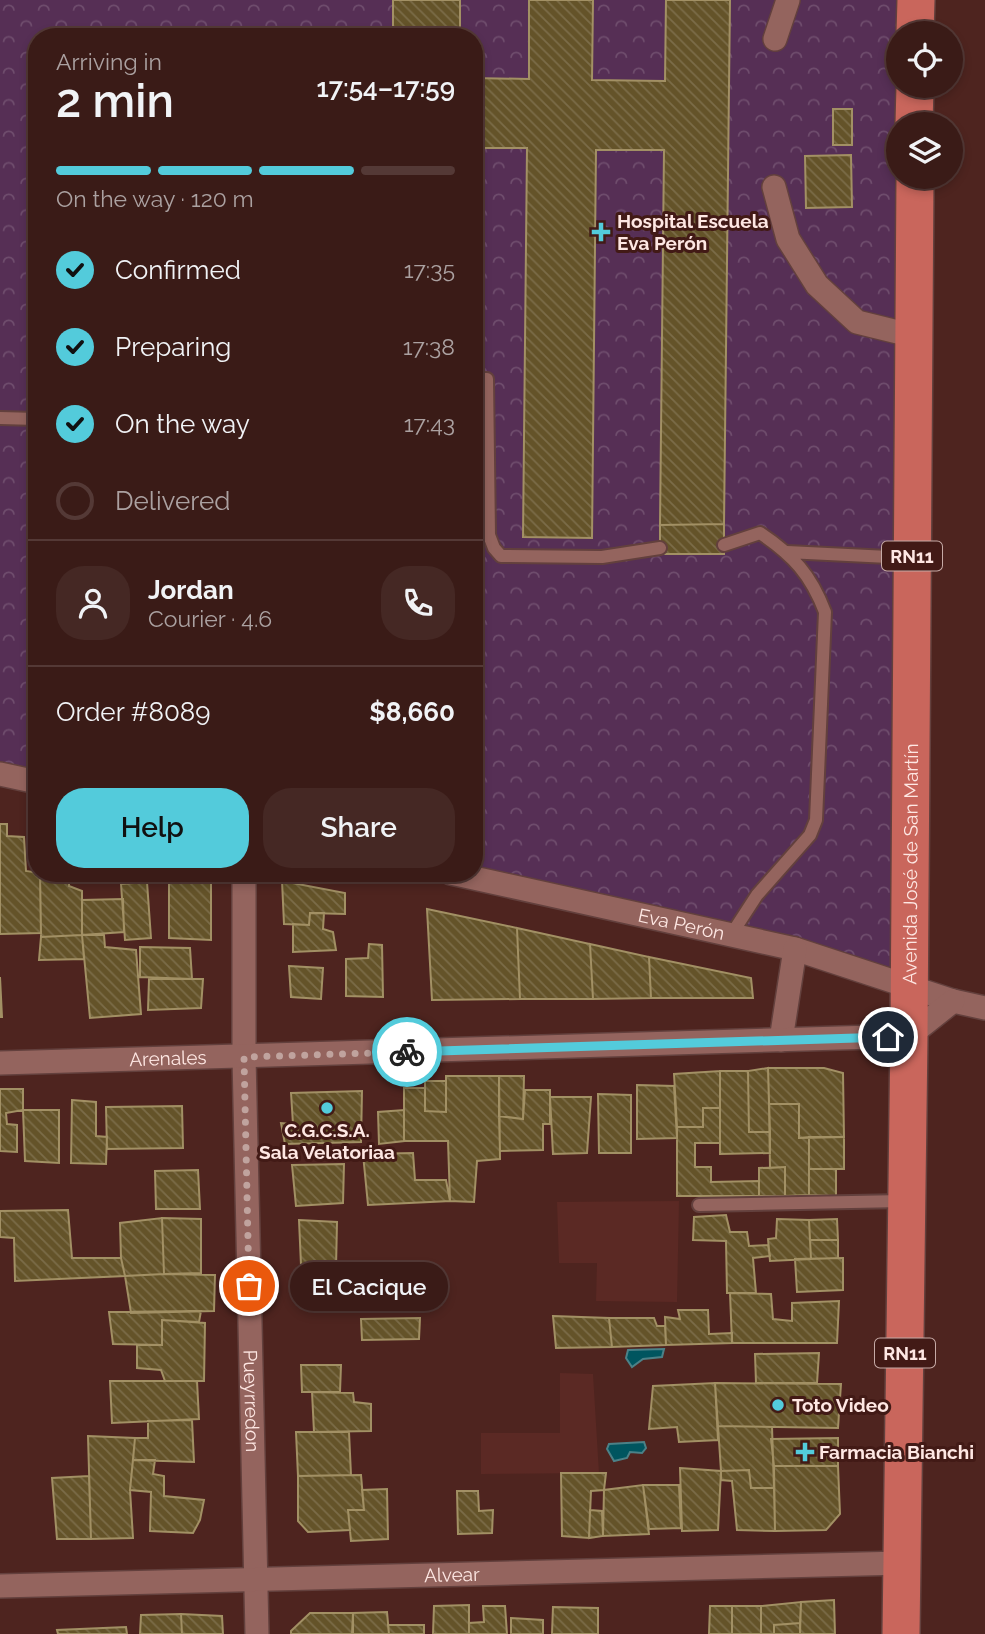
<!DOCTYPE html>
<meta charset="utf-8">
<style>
:root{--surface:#3a1b17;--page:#452824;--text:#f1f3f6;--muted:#aba1a1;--line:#543936;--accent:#53cbdb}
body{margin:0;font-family:Raleway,sans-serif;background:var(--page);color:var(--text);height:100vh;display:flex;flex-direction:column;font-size:26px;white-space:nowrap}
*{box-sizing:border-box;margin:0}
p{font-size:23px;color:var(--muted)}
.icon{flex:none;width:38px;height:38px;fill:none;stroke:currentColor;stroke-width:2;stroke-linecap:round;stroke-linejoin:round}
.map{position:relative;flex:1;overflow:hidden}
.drawer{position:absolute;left:28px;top:28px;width:455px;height:854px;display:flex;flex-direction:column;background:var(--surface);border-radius:28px;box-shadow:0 4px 10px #0003,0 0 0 2px var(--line)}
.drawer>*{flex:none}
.tools{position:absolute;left:886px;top:21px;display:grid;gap:14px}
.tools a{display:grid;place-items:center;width:77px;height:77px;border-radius:50%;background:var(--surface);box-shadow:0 4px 10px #0003,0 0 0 2px var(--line);font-size:35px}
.pin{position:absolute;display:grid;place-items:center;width:60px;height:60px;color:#fff;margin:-30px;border:4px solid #fff;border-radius:50%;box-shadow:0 2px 7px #0007}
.courier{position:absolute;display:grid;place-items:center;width:70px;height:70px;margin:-35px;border:5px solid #53cbdb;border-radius:50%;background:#fff;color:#222;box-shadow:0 2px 9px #0007}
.bubble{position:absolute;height:49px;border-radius:24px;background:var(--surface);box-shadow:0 4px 10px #0003,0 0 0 2px var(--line);font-size:23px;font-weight:600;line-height:49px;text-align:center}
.head em{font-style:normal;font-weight:600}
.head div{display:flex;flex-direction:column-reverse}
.head{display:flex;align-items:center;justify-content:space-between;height:119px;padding:0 28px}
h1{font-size:46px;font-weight:600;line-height:52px}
.bar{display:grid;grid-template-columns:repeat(4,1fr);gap:10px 7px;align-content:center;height:84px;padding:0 28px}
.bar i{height:9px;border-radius:5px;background:var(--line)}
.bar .selected{background:var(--accent)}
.bar p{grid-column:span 4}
.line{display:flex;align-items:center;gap:18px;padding:0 28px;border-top:2px solid var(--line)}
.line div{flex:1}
.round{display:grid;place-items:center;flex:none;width:74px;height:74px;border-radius:28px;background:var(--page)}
ol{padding:0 28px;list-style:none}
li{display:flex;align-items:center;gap:21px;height:77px}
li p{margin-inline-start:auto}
li .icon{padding:7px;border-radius:50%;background:var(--accent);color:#111;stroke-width:4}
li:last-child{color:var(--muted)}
li i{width:38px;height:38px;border:4px solid var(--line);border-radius:50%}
.button{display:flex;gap:14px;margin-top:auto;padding:14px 28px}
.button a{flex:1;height:80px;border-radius:28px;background:var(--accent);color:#111;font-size:28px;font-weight:600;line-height:80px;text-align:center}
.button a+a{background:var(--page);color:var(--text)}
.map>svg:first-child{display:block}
.built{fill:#5b2924}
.park{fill:url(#park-crowns)}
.water{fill:#00555f;stroke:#4c8187;stroke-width:2}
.building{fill:url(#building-back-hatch);stroke:#a29064;stroke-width:2}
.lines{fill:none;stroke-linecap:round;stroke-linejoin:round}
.lane-casing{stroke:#63403d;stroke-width:16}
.street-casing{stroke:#63403d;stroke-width:26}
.primary-casing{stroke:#63403d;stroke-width:40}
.lane{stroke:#94645e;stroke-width:12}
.street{stroke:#94645e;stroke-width:23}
.primary{stroke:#c9665c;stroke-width:37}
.done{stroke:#c0a39e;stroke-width:7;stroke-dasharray:0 12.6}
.route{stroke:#53cbdb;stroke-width:9}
.poi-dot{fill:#53cbdb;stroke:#421a16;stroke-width:2.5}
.labels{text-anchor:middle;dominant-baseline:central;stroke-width:6;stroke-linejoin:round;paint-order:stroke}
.shield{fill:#421a16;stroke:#c6aaa6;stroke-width:2}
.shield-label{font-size:18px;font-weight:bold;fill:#fee7e3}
.poi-label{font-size:19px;font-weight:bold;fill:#fee7e3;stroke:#421a16;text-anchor:start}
.street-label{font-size:19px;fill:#fee7e3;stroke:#421a16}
</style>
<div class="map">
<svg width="985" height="1634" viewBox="0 0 985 1634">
<defs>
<pattern id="park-crowns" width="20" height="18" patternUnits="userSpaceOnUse" patternTransform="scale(1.75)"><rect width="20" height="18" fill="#562f55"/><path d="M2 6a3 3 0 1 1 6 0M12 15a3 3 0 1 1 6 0" fill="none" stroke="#6f4d6d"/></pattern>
<pattern id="building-back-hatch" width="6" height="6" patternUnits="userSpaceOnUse" patternTransform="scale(1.75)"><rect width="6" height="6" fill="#645329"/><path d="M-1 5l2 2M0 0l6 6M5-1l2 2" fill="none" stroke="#7b6c48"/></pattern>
</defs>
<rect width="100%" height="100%" fill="#4e241f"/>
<path class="built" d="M679,1201L677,1302L596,1301L597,1263H559L557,1202Z
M560,1373L593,1374L599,1473L481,1474V1433H560Z"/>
<path class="park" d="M0,0H916L898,33V177L909,986L474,873V37H37V782L0,774Z"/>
<path class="water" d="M664,1349L662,1357L643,1359L632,1367L626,1358L628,1350Z
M644,1442L646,1448L642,1453L630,1452L627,1458L614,1461L607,1449L609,1444Z"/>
<path class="building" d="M393,0H460V37H393Z
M529,0H593L592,80L665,81L666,0H730L724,524L660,525L664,150H596L592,538L523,537L527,148H474V78L529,79Z
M833,109H852V145H833Z
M851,155L852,207L806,208L805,156Z
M724,524V554H660V525Z
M0,824H7V836L24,837L26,871L40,873L41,933L0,934Z
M40,873H69V886L82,891V935L41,937Z
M86,873H129V879L86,878Z
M169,873H211V940L169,938Z
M282,881L345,893V914L310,913L309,925L284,924Z
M147,882L151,938L125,940L121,884Z
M123,899L124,932L82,935V900Z
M427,909L517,928L520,999L432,1000Z
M310,913H324L323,929L333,932L336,950L293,952V924L309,925Z
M517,928L590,944L593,999H520Z
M82,935H104L105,947L136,950L141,1014L90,1018Z
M82,935L84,959L39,960L41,937Z
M369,944L382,945L383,997L346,996V959L368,958Z
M590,944L649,957L651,998L593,999Z
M140,947L190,948L192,979L140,977Z
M649,957L751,978L753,998H651Z
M289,966L323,968L321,999L291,997Z
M0,977L2,1017H0Z
M149,979H203L201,1008L148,1010Z
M768,1068H824L843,1073L844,1137L799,1138V1104H769Z
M768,1068L770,1132H749L748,1071Z
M720,1071V1108H703V1127H677L674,1074Z
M720,1071H748L749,1132H770V1153L720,1154Z
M446,1076H499L500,1159L477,1161L474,1202L450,1201L448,1141H404V1088H425V1111L446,1112Z
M499,1076H524L523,1119L499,1116Z
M425,1081H446V1112L425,1111Z
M637,1085L674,1086L677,1138L637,1139Z
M0,1089H23V1110L6,1113L7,1124L17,1125V1152L0,1151Z
M525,1090H550V1124H543V1150L500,1151L499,1116L523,1119Z
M362,1091L361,1142L285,1144L281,1123L293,1124L291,1093Z
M598,1094L631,1095V1153H599Z
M550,1097H591L587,1153L553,1154Z
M72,1100L96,1102V1136L107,1137L106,1164L71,1163Z
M769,1104H799V1138L809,1137V1195L785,1196V1167L770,1168Z
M182,1106L183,1148L107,1149L106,1107Z
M703,1108H720V1143H695V1167H711V1182L759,1181V1196H677V1127H703Z
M23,1110H59V1163L25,1161Z
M404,1110V1141L379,1144L378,1112Z
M809,1137H844V1169H809Z
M413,1153L415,1180H446L450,1201L368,1205L363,1154Z
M344,1164L343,1203L296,1206L292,1165Z
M785,1167V1196H759V1168Z
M809,1169H836V1196L809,1195Z
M198,1170L200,1209H156L155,1171Z
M68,1210L72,1258H121L125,1276L15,1281L14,1238L0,1237V1211Z
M726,1215L730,1232H747L749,1246L768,1245L770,1256L753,1258L756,1293H727L726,1241L693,1240L694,1217Z
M162,1218L201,1219V1273L164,1274Z
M162,1218L164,1274L125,1276L121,1258L120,1223Z
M777,1219L809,1220L811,1259L770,1261L768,1239L776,1238Z
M837,1219L838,1240H810L809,1220Z
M299,1220L337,1222L336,1268L301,1265Z
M810,1240H838V1258L811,1259Z
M843,1258V1290L797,1292L795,1259Z
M164,1274L215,1275L214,1311L131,1313L125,1276Z
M730,1293L771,1294L773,1319L792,1321V1303L839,1301L837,1343H732Z
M678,1310H708L709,1334L732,1333V1343L666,1345L665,1317L680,1319Z
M201,1311L199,1322L162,1320V1345L113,1344L109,1312Z
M553,1316L609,1318L612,1347L556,1348Z
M420,1318L419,1339L362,1340L361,1319Z
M609,1318H654L657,1326H665L666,1345L612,1347Z
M162,1320L205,1323L204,1381H165L161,1370L137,1368V1345H162Z
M819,1353L817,1383H756L755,1354Z
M301,1365H341L340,1392H302Z
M110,1381H197L199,1419L112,1423Z
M715,1383L841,1384L838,1428L718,1426Z
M715,1383L718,1440L679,1442L677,1427L649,1429L653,1386Z
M312,1392L353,1393L354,1402L371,1404V1431L314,1432Z
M192,1420L194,1462L133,1460L135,1438H148V1421Z
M718,1426L772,1427L774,1488H751L749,1470L721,1471Z
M296,1432H349L351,1475L298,1476Z
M88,1436L135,1438L130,1490L133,1538L91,1539Z
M838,1438V1466H774L771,1439Z
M133,1460H155L153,1474L164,1476V1496L204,1500L200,1520L193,1533L150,1531L151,1492L130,1490Z
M774,1466H838L840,1514L826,1530L775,1531Z
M680,1468L721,1471L718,1530L682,1531Z
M749,1470L751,1488H774L775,1531L737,1530L732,1481L721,1480V1471Z
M561,1473H606L604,1490L591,1491L589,1538L562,1536Z
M361,1475L364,1510H348L350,1530L308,1532L298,1521V1476Z
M89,1476L91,1539H57L52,1478Z
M643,1485L649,1534L603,1536L604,1490Z
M643,1485H679L681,1528L649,1529Z
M387,1489L388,1539L351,1541L348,1510H364L362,1490Z
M457,1491H478L479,1511L493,1510L492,1533L458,1534Z
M590,1510L602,1511L603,1536L589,1538Z
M834,1600L835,1634H800L801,1602Z
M801,1602L800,1623L774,1625V1634H761V1606Z
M469,1605V1634H433L434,1606Z
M483,1606H505L507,1634H469V1623L484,1622Z
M710,1606H732V1634H709Z
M732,1606H761V1634H732Z
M553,1607L598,1608V1634H552Z
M387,1612L389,1634H353V1613Z
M310,1613H353L352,1634H291V1631Z
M181,1614L222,1616L223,1634H182Z
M181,1614L182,1634H140L141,1615Z
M511,1618L543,1620V1634H511Z
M800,1623V1634H774V1625Z
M388,1625H424V1634H389Z
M126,1627L127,1634H58L57,1630Z"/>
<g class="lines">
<defs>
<path id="lane" d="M474,379H487L489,535L494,548L501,556L602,557L660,548
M0,418L37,419
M474,538L489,535
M724,545L760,533C793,555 811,575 825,612L816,820L810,835L757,895L731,935
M787,552L909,558
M699,1205L903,1201"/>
<g id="street">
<path d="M775,39L788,0"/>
<path d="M774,187L788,239L817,285L857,322L914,336"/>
<path d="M0,774L37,782"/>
<path id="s1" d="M244,873V1057L257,1634"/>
<path id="s2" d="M451,873L795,949L953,1001L985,1008"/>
<path d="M781,1040L795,949"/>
<path id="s3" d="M0,1063L909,1036L953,1001"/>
<path id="s4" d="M0,1586L902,1563"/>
</g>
<g id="primary">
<path d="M915,33L916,0"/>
<path d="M914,124L915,86"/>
<path id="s5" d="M901,1634L909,1036L915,177"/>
</g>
</defs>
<use href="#lane" class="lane-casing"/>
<use href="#street" class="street-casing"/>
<use href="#primary" class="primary-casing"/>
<use href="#lane" class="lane"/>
<use href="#street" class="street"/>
<use href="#primary" class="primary"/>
</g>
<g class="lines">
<path class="done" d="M249,1286L244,1057L407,1052"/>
<path class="route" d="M407,1052L888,1037"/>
</g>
<g class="poi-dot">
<path d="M597.5 221.5h7v7h7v7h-7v7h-7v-7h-7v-7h7z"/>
<circle cx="327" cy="1108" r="7"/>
<circle cx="778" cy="1405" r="7"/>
<path d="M801.5 1441.5h7v7h7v7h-7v7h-7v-7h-7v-7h7z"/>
</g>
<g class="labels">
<g class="shield">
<rect x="882" y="541.5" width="60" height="29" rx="5"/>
<rect x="875" y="1338.5" width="60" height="29" rx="5"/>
</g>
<g class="shield-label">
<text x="912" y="556">RN11</text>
<text x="905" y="1353">RN11</text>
</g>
<g class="poi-label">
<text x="617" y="221">Hospital Escuela<tspan x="617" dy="22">Eva Perón</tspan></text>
<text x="327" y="1130" text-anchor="middle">C.G.C.S.A.<tspan x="327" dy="22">Sala Velatoriaa</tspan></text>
<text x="792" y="1405">Toto Video</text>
<text x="819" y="1452">Farmacia Bianchi</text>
</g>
<g class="street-label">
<text stroke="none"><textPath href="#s5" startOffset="770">Avenida José de San Martín</textPath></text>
<text stroke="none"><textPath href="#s2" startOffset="236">Eva Perón</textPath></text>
<text stroke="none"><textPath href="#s3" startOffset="168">Arenales</textPath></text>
<text stroke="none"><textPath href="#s1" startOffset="528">Pueyrredon</textPath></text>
<text stroke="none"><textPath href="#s4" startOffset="452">Alvear</textPath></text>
</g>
</g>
</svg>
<div class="tools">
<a><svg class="icon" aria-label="locate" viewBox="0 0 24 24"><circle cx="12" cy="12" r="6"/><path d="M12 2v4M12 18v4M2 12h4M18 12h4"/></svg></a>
<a><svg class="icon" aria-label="layers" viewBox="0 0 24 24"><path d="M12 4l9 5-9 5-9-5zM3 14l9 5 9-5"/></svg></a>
</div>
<div class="pin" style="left:249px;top:1286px;background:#ea580c"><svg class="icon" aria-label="bag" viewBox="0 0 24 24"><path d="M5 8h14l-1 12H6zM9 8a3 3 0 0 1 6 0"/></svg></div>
<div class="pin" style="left:888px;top:1037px;background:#1f2937"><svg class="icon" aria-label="home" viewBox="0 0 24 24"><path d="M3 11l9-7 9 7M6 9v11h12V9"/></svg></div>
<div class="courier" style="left:407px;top:1052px"><svg class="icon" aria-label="bike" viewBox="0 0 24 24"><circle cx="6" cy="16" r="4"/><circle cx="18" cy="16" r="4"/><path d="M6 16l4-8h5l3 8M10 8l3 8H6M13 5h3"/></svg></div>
<div class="bubble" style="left:290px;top:1262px;width:158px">El Cacique</div>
<section class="drawer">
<div class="head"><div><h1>2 min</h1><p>Arriving in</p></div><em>17:54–17:59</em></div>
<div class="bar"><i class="selected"></i><i class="selected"></i><i class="selected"></i><i></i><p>On the way · 120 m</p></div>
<ol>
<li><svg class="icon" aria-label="check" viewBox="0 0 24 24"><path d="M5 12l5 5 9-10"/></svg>Confirmed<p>17:35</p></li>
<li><svg class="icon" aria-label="check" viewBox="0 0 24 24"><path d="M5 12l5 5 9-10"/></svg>Preparing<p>17:38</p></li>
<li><svg class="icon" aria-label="check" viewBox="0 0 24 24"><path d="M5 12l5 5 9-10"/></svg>On the way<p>17:43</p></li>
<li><i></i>Delivered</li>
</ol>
<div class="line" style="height:126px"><a class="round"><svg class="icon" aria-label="person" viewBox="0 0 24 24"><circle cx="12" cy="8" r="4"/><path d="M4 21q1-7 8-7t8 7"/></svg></a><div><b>Jordan</b><p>Courier · 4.6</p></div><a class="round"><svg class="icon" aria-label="phone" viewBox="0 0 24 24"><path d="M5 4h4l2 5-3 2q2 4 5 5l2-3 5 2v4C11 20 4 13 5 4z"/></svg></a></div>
<div class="line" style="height:91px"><div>Order #8089</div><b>$8,660</b></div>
<div class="button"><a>Help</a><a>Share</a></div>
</section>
</div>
